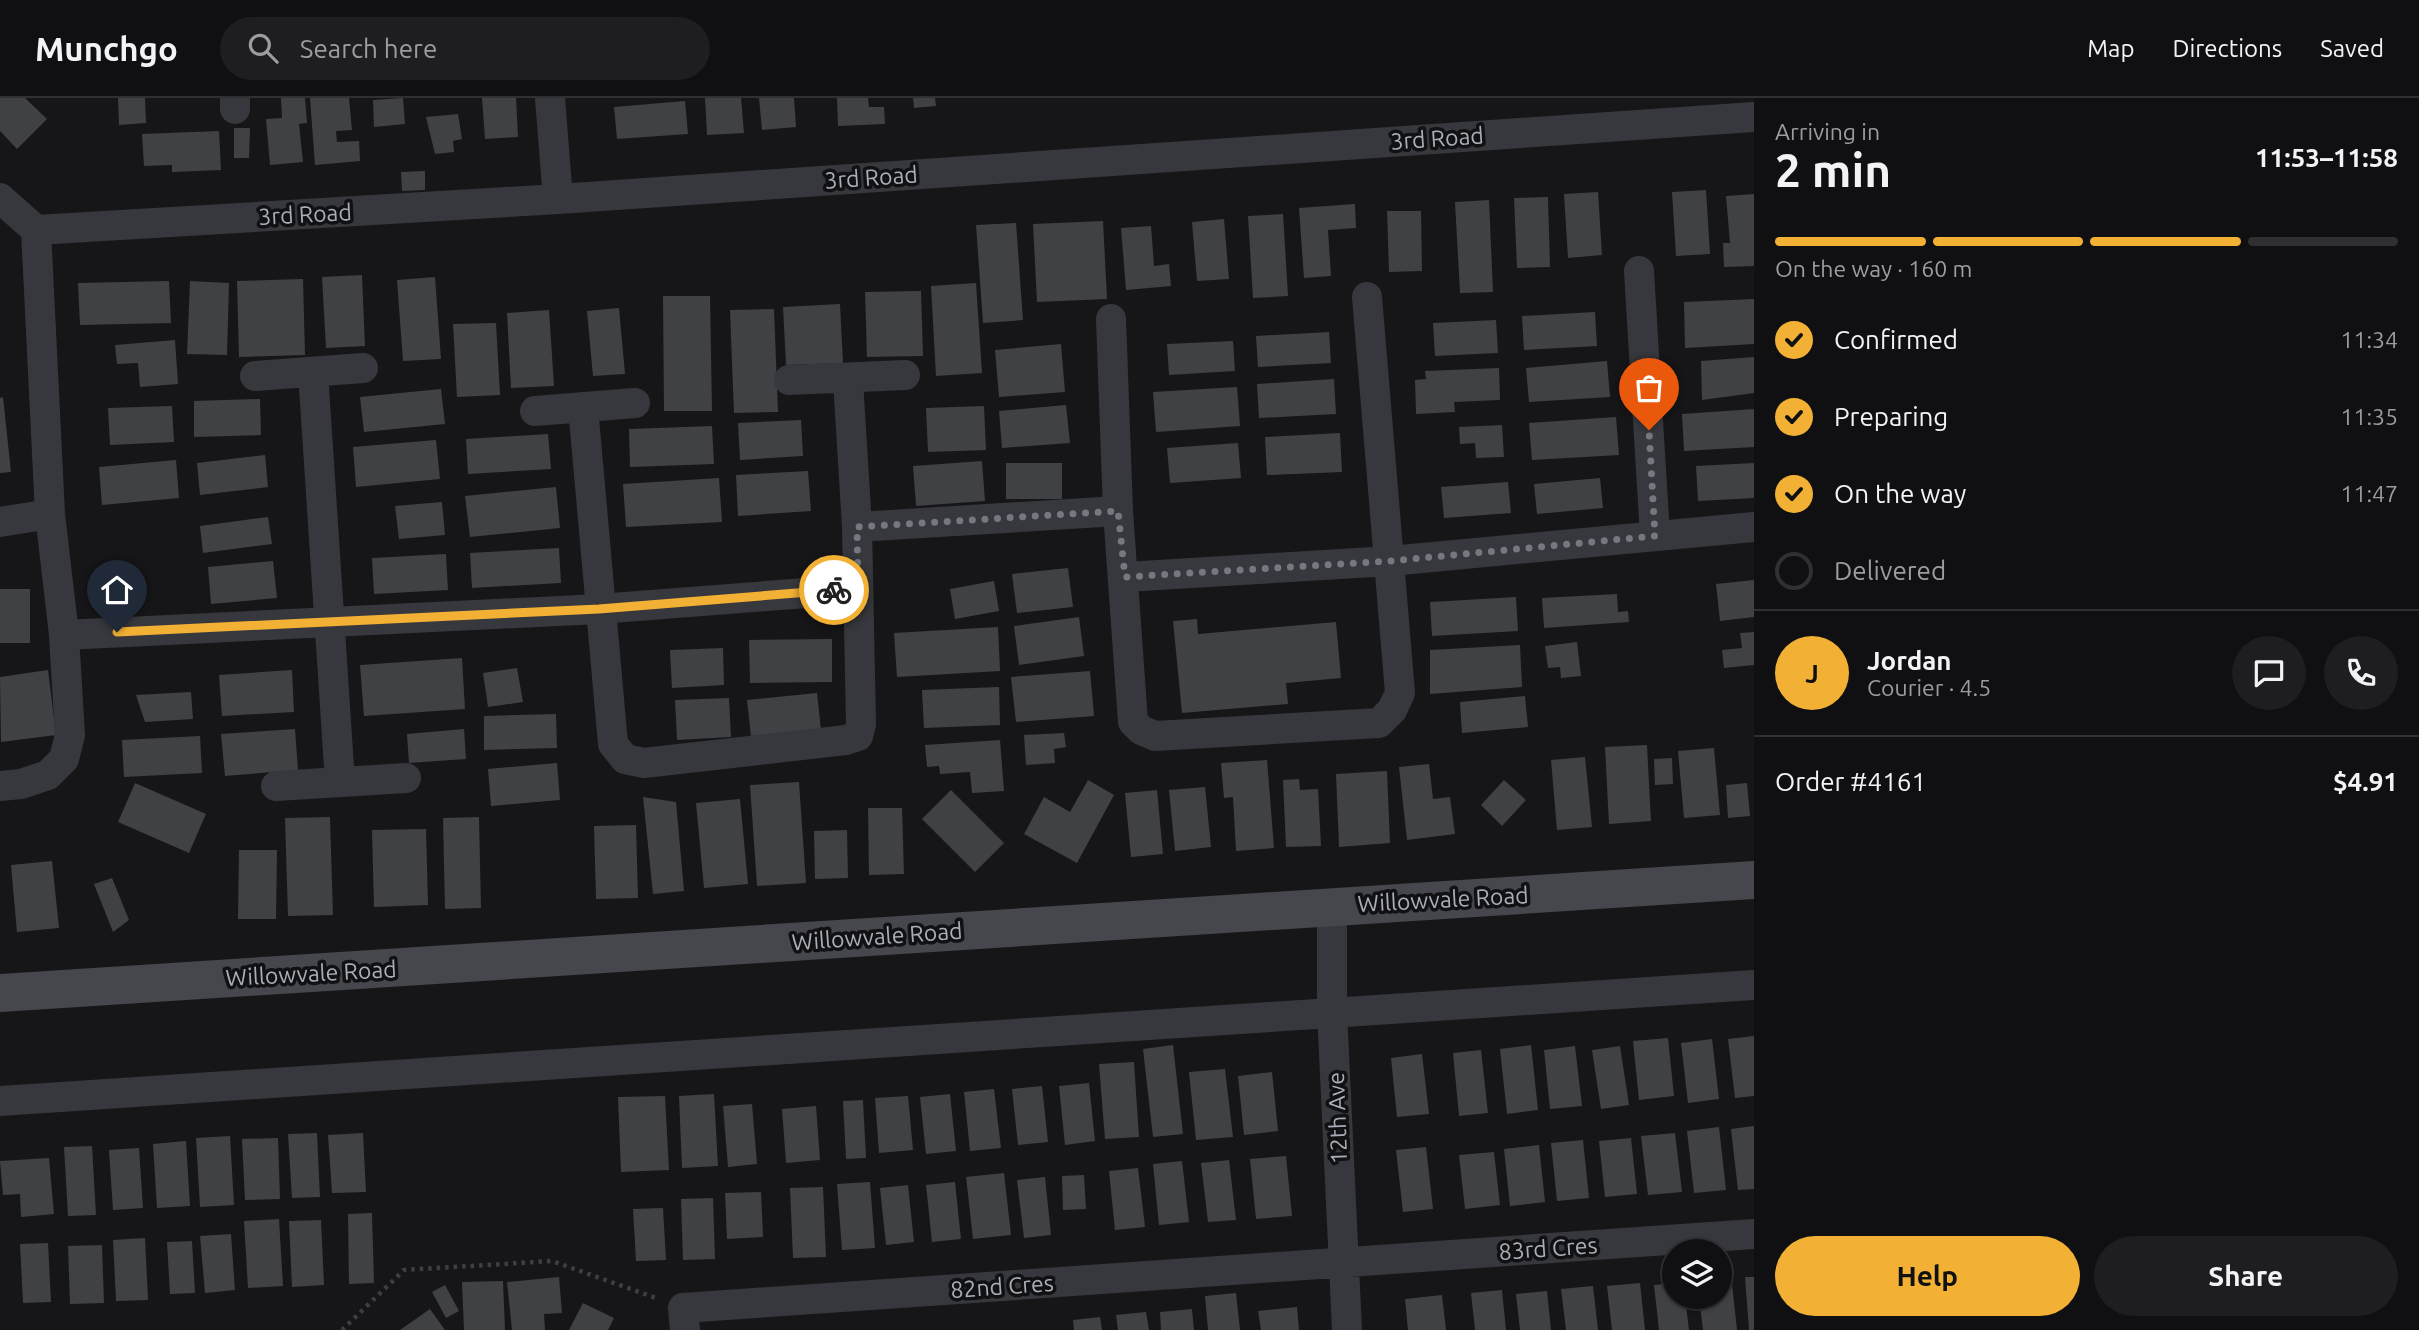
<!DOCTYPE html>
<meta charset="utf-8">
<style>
:root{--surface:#101012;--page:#1e1e20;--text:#f1f3f6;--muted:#9c9d9f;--line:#303032;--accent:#f2b134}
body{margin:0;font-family:Ubuntu,sans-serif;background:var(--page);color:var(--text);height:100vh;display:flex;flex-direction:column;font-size:26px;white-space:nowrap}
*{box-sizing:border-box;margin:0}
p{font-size:23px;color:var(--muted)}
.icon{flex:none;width:38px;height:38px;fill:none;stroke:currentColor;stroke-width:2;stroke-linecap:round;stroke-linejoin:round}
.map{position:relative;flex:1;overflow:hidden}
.sheet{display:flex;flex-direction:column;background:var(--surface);width:665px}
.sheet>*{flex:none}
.tools{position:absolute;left:1662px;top:1141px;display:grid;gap:14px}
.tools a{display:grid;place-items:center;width:70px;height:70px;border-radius:50%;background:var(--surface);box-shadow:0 2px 5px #0004,0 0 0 2px var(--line);font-size:35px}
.pin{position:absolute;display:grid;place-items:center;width:60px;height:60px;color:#fff;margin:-72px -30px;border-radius:50% 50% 50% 0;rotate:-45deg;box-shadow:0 0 7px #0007}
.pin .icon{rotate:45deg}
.courier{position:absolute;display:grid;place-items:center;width:70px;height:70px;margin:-35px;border:5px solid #f2b134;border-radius:50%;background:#fff;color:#222;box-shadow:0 2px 9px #0007}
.headline em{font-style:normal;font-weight:600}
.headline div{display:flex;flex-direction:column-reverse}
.headline{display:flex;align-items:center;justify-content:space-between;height:119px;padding:0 21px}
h1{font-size:46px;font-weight:600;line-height:52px}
.bar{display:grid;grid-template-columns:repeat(4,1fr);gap:10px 7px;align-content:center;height:84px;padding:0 21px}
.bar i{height:9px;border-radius:5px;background:var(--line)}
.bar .active{background:var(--accent)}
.bar p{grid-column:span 4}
.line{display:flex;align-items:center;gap:18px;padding:0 21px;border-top:2px solid var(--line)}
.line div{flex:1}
.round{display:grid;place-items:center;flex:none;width:74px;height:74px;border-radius:37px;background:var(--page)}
ol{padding:0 21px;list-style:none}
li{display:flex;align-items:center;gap:21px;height:77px}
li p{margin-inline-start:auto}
li .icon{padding:7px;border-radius:50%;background:var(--accent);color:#111;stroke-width:4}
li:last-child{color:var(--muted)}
li i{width:38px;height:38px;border:4px solid var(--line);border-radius:50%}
.primary-button{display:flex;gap:14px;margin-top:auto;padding:14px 21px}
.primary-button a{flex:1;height:80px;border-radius:42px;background:var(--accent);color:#111;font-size:28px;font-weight:600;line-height:80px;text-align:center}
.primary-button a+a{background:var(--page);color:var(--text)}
header{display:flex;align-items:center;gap:42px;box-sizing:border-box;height:98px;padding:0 35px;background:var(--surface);border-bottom:2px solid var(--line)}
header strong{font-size:33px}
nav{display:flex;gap:38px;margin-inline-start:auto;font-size:24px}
.search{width:490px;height:63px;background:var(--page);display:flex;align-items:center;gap:18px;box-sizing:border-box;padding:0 24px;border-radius:38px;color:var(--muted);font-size:26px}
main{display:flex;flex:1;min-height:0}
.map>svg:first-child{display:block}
.building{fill:#404145}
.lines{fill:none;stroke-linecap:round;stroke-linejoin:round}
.path{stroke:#3d3f44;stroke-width:4.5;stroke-dasharray:3.5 5;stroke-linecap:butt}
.street{stroke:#37383d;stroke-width:30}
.secondary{stroke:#45474d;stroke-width:38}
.done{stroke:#757880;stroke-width:7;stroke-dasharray:0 12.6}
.route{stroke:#f2b134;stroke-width:9}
.labels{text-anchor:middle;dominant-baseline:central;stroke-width:7;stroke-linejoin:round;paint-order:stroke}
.street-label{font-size:23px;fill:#a8adb8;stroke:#111113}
</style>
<header>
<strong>Munchgo</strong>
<div class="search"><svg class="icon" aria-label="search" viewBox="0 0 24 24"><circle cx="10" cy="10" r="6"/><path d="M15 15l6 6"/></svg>Search here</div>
<nav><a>Map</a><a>Directions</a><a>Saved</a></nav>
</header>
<main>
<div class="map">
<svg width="1754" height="1232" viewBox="0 0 1754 1232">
<rect width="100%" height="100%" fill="#161618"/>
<path class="building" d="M0,0H25L47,21L17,51L0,33Z
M118,0H145L146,25L119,27Z
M281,0H305L307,25L299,26L303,64L270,67L266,21L282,20Z
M310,0H349L352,32L336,33L337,44L359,43L360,63L315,67Z
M403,0L405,26L374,29L373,2Z
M482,0H516L518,39L485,41Z
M705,0H741L744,35L707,37Z
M759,0H794L796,29L762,32Z
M837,0H868L869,9H884L885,26L838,28Z
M913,0H935L936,8L914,10Z
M685,3L688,36L617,41L614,9Z
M458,16L462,41L453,43L454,54L435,56L426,19Z
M234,30H250L249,60H234Z
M219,33L221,72L172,74V67L144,68L142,36Z
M425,73V92L402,93L401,74Z
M1706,92L1710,156L1676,158L1672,94Z
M1598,94L1602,157L1568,160L1564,96Z
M1754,96V168L1724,169L1723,145H1730L1726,98Z
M1548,99L1550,169L1517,170L1514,100Z
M1489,102L1493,194L1460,195L1455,104Z
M1355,106L1356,130L1328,132L1331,178L1304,180L1299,110Z
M1387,113H1421L1422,173L1389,174Z
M1283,116L1288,198L1253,200L1248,118Z
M1224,121L1229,181L1197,183L1192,124Z
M1103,123L1107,201L1037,204L1033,126Z
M1016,125L1023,222L983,225L976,127Z
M1151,128L1154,168L1169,166L1171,188L1126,192L1121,130Z
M362,177L365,248L326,250L322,179Z
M435,179L441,261L403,263L397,182Z
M303,181L305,257L239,259L237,183Z
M169,183L171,225L80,227L78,185Z
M190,183L229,185L227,257L187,256Z
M976,185L982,275L936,278L931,188Z
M921,193L923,258L867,259L865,194Z
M663,198H710L712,313H664Z
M1754,201V246L1685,250L1684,204Z
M840,206L843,265L786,267L783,209Z
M619,210L625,276L593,278L587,213Z
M774,211L778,314L734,315L730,212Z
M549,212L554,288L511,290L507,215Z
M1595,214L1597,248L1524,252L1522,218Z
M1496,222L1498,255L1435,258L1433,225Z
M496,225L500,297L457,299L453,226Z
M1329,234L1331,265L1258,269L1256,238Z
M175,242L178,286L140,289L138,265L117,266L115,247Z
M1233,243L1235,273L1169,277L1167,246Z
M1061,246L1065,294L999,299L995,252Z
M1754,259V295L1702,302L1701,263Z
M1607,263L1610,299L1529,304L1526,270Z
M1499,270L1500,302L1454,304L1455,314L1416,316L1415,282L1426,281L1425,273Z
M1334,281L1336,316L1259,320L1257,286Z
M1237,289L1240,328L1156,334L1153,294Z
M441,291L445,326L364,334L360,299Z
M3,299L11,374L0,375V300Z
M260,301L261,337L194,339V303Z
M1066,307L1070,345L1002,350L999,313Z
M172,308L174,344L110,347L108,310Z
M984,308L986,352L928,354L926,310Z
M1754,311V349L1684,353L1682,316Z
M1616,319L1619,357L1532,362L1529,325Z
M801,322L803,358L740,362L738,325Z
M1502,327L1504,359L1476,360L1475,345L1460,346L1459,329Z
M712,328L714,366L630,369L629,331Z
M1340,335L1342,374L1267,377L1265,339Z
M548,336L551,371L468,376L466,341Z
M436,342L440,381L356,389L353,349Z
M1238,345L1241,380L1170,385L1167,350Z
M265,357L268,389L200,397L197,365Z
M176,362L179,400L102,407L99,369Z
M982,363L985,403L916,408L913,368Z
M1006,365H1062V401H1006Z
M1754,365V400L1698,403L1696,368Z
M808,373L811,413L738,418L736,377Z
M719,380L722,424L626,429L623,386Z
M1600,380L1603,410L1537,416L1534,386Z
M1508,384L1511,415L1444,420L1441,389Z
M556,389L560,430L470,439L465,398Z
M442,404L445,437L399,441L395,408Z
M268,419L272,446L203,455L200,428Z
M559,450L561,485L472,490L470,455Z
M446,456L448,492L374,496L372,460Z
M273,463L277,500L211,506L208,469Z
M1068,470L1073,509L1017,515L1012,476Z
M1754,482V519L1720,523L1716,486Z
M994,483L999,513L955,521L950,491Z
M0,491H30V545H0Z
M1617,496L1618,514L1628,513L1629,524L1544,530L1542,500Z
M1516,499L1518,533L1432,538L1430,504Z
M1079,519L1084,558L1019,567L1014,528Z
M1197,521L1198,536L1336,524L1341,580L1286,585L1288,606L1182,615L1173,523Z
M998,529L1000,573L897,579L894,535Z
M1754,534V567L1724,570L1722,552L1742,550L1740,535Z
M832,541V584L750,585L749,542Z
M1577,544L1581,578L1561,580L1560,569L1548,570L1545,548Z
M1520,547L1522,589L1430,596V552Z
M723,550L724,587L672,590L670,552Z
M462,560L465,611L364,618L360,567Z
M517,570L523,604L488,609L483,575Z
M48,572L56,637L1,644L0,579Z
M292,572L294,614L222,618L219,577Z
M1090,573L1094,618L1016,624L1011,579Z
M999,589L1000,627L924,630L922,592Z
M191,594L193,621L145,624L136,597Z
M817,595L821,632L751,638L747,602Z
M1525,598L1528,629L1462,635L1460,604Z
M729,600L731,639L677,642L675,602Z
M556,616L557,650L484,652V618Z
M295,631L298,672L225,678L221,636Z
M464,631L466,661L409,665L407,636Z
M1064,635L1066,649L1054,651L1055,665L1026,667L1024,637Z
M200,638L202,675L124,679L122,642Z
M1000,642L1004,693L972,695L970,674L940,676L939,668L927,669L925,647Z
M1647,647L1651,723L1609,726L1605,649Z
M1714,650L1720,717L1684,720L1678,653Z
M1585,659L1592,729L1557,732L1551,662Z
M1672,660L1673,686L1655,687L1654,661Z
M1267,662L1274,750L1236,753L1233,699L1224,700L1221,665Z
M557,665L560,702L491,708L488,671Z
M1429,666L1433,701L1450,699L1455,736L1407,742L1399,669Z
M1387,673L1390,745L1339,749L1336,676Z
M1299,681L1300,692L1318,691L1321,748L1286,749L1283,682Z
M1088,682L1114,697L1077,765L1024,736L1044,699L1070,714Z
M1504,682L1526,702L1502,728L1481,707Z
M799,684L806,785L757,788L750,687Z
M135,685L206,716L189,755L118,724Z
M1747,685L1750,718L1728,720L1726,687Z
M1205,689L1211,749L1175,753L1169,692Z
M951,692L1004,745L975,774L922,721Z
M1157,692L1163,756L1131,759L1125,695Z
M643,699L676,704L684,793L653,796Z
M740,701L748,786L704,790L696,705Z
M868,710H902L904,776L869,777Z
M330,719L333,817L288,818L285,720Z
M479,719L481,810L445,811L443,720Z
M636,727L638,800L596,801L594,728Z
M426,731L428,807L374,809L372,732Z
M847,732L848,780L815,781L814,733Z
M239,752H277L276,821H238Z
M52,763L59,830L17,834L11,767Z
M112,780L129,822L113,834L94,786Z
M1754,938V998L1735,1000L1728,941Z
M1668,940L1674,998L1639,1002L1633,943Z
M1712,941L1719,1001L1688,1005L1681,945Z
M1173,947L1183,1036L1153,1039L1143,951Z
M1531,947L1538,1012L1507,1016L1500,951Z
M1575,948L1582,1008L1550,1011L1544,952Z
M1620,948L1629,1007L1601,1011L1592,952Z
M1481,952L1488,1015L1459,1018L1453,955Z
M1422,956L1429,1016L1397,1019L1391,960Z
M1134,964L1139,1039L1105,1041L1099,966Z
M1225,971L1233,1039L1196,1042L1189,974Z
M1272,974L1278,1033L1244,1037L1238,978Z
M1089,985L1095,1043L1065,1047L1059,988Z
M1042,988L1048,1044L1018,1047L1012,991Z
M994,991L1001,1050L970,1053L964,994Z
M714,996L718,1068L682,1070L679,998Z
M950,996L956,1053L926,1056L920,999Z
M665,998L669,1072L621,1074L618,999Z
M908,998L913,1052L879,1055L875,1000Z
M863,1002L866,1060L846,1061L843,1003Z
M752,1006L757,1066L728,1069L723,1008Z
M816,1008L820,1062L786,1065L782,1011Z
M1754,1028V1091L1738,1092L1731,1031Z
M1719,1029L1726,1092L1694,1095L1687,1033Z
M317,1035L320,1099L292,1100L288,1036Z
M363,1035L366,1094L332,1095L328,1037Z
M1675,1035L1682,1094L1648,1097L1641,1038Z
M230,1038L234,1107L200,1109L196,1040Z
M278,1040L280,1101L245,1102L242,1041Z
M1631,1040L1637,1096L1605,1099L1599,1043Z
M1583,1042L1589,1100L1557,1103L1551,1045Z
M186,1043L190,1108L157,1110L153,1046Z
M1539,1047L1545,1104L1510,1108L1504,1051Z
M92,1048L96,1117L68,1118L64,1049Z
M1426,1049L1433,1111L1403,1114L1396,1052Z
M139,1050L143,1110L113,1112L109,1052Z
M1494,1054L1500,1107L1465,1111L1459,1057Z
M1286,1058L1292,1118L1256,1121L1250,1061Z
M49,1060L54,1116L21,1119L20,1096L3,1097L0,1063Z
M1229,1062L1236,1122L1208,1124L1201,1065Z
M1182,1063L1189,1124L1159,1127L1153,1066Z
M1138,1070L1145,1129L1115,1132L1109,1073Z
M1004,1075L1011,1137L973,1141L966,1079Z
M1084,1077L1086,1111L1063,1112L1062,1078Z
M1045,1079L1051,1137L1024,1140L1017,1082Z
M870,1084L875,1150L842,1152L837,1086Z
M955,1084L961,1141L932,1144L926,1087Z
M908,1087L914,1144L886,1147L880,1090Z
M823,1089L826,1159L793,1160L790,1090Z
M761,1094L763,1139L727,1141L725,1095Z
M713,1100L715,1161L683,1162L681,1101Z
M663,1110L666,1162L636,1163L633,1111Z
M372,1115L374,1185L349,1186L348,1116Z
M279,1121L283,1188L248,1190L244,1123Z
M321,1122L324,1187L292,1189L289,1123Z
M231,1136L235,1192L205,1195L200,1138Z
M145,1140L148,1202L116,1203L113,1142Z
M192,1143L195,1195L170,1196L167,1144Z
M48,1145L51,1204L23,1205L20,1146Z
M102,1147L104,1205L70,1206L68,1148Z
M1731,1177L1737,1232H1703L1699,1199H1720V1178Z
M559,1179L562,1215L544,1216L545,1232H512L507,1184Z
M1745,1179H1754V1232H1749Z
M503,1183L505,1232H464L462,1184Z
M1640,1185L1645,1232H1612L1607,1188Z
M1675,1185V1199H1685L1689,1232H1659L1654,1187Z
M445,1187L459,1213L446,1220L432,1194Z
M1593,1188L1598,1232H1566L1561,1191Z
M1502,1192L1506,1232H1475L1471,1195Z
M1547,1193L1551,1232H1520L1516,1196Z
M1236,1195L1240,1232H1208L1205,1198Z
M1442,1197L1446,1232H1408L1405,1201Z
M583,1205L614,1220L608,1232H569Z
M1297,1209L1299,1232H1261L1258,1213Z
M430,1211L445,1232H400Z
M1192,1211L1194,1232H1161L1160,1214Z
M1146,1214L1149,1232H1118L1116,1217Z
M1100,1219L1102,1232H1074L1073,1222Z"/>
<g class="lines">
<path class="path" d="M342,1232L404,1172L552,1163L656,1200"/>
<path class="street" d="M235,0V11
M550,0L558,101
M0,100L36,132L558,101L1754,19
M1639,173L1655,438
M1111,221L1118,413L1133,624L1141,632L1155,638L1379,625L1392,612L1400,595L1367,199
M313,274L340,684
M255,278L363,270
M789,282L905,277
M583,309L613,646L625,661L644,665L846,642L858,638L861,626L857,429L848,282
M535,313L635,305
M0,424L50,416
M857,429L1118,413
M1125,479L1390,463L1754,429
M64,537L599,511L858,491
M0,688L21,686L48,677L64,661L70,637L64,537L50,416L36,132
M276,688L406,680
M1332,808V913L1347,1232
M0,1003L1754,887
M685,1232L683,1210L1754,1136"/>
<path class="secondary" d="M0,895L1754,782"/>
</g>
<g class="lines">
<path class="done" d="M834,492L858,491L857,429L1118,413L1125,479L1390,463L1655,438L1649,332"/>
<path class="route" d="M117,534L599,511L834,492"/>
</g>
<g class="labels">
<g class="street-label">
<text transform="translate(1437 40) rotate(-4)">3rd Road</text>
<text transform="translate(871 79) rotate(-4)">3rd Road</text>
<text transform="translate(305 116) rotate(-3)">3rd Road</text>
<text transform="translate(1443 801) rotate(-3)">Willowvale Road</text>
<text transform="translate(877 838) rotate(-4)">Willowvale Road</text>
<text transform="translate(311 875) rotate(-3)">Willowvale Road</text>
<text transform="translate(1337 1020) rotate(-92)">12th Ave</text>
<text transform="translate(1548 1150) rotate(-4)">83rd Cres</text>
<text transform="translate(1002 1188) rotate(-4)">82nd Cres</text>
</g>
</g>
</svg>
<div class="tools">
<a><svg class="icon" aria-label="layers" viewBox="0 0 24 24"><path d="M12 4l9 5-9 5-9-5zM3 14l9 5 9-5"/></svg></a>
</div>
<div class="pin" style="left:1649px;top:332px;background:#ea580c"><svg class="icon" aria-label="bag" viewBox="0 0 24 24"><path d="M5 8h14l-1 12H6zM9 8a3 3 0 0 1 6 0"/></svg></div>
<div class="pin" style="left:117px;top:534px;background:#1f2937"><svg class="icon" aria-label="home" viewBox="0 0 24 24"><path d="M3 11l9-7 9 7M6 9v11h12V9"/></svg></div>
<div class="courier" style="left:834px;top:492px"><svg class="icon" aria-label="bike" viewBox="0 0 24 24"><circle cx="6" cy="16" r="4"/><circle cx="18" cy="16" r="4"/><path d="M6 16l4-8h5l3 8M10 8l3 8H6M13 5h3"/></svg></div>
</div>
<section class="sheet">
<div class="headline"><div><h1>2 min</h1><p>Arriving in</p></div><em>11:53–11:58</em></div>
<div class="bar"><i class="active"></i><i class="active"></i><i class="active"></i><i></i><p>On the way · 160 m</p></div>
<ol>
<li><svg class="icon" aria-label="check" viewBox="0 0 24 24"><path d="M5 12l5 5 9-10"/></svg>Confirmed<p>11:34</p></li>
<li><svg class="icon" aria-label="check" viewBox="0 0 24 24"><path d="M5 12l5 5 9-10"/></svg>Preparing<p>11:35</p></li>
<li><svg class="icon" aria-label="check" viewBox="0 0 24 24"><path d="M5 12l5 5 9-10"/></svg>On the way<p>11:47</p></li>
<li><i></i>Delivered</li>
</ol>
<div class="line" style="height:126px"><b class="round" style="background:var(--accent);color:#111">J</b><div><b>Jordan</b><p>Courier · 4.5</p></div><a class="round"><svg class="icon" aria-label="chat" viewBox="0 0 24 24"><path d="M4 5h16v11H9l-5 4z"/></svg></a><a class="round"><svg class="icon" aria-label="phone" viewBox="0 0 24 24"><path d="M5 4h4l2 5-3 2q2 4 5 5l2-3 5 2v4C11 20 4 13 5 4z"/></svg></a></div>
<div class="line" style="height:91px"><div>Order #4161</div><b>$4.91</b></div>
<div class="primary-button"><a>Help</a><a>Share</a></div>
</section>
</main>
